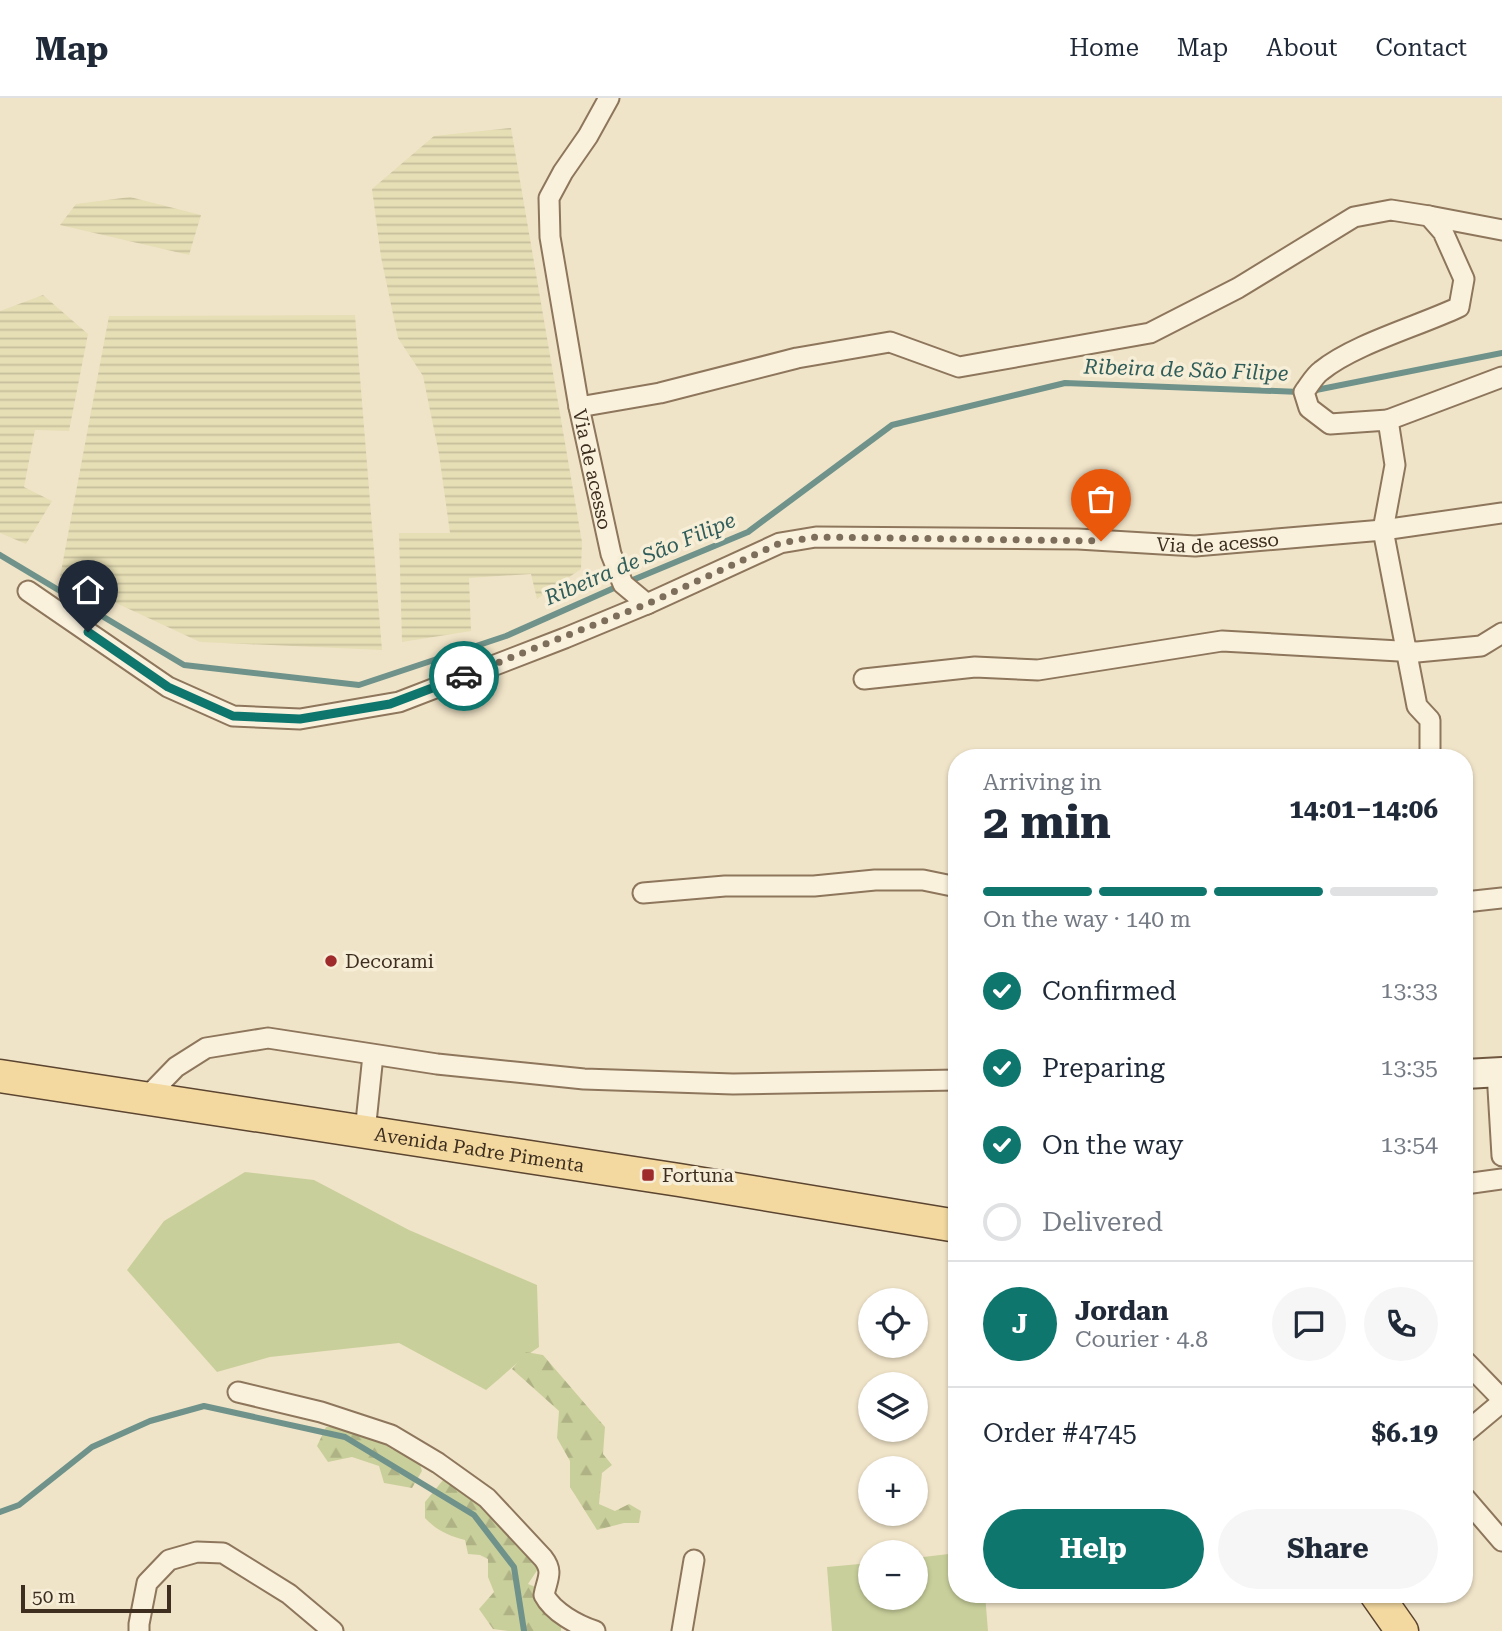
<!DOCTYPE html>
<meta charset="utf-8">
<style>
:root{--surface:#fff;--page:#f6f6f7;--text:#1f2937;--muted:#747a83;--line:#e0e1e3;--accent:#0f766e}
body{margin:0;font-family:"Roboto Serif",serif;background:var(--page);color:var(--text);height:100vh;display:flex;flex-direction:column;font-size:26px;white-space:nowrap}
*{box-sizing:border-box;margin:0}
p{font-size:23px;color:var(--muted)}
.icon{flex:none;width:38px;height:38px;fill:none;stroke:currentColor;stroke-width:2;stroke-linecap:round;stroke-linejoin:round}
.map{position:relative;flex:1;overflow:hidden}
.drawer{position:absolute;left:948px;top:651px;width:525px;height:854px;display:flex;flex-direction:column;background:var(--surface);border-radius:28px;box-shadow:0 2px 5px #0004}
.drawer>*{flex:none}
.controls{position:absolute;left:858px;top:1190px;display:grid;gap:14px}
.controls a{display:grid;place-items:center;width:70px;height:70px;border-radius:50%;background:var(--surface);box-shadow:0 2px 5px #0004;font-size:35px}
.scale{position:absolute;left:21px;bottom:18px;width:150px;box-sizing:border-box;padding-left:7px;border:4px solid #3d2e20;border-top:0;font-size:19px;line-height:24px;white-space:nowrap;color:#3d2e20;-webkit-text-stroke:5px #f7eed8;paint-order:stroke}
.pin{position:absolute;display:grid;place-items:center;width:60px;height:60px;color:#fff;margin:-72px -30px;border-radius:50% 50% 50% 0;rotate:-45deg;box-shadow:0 0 7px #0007}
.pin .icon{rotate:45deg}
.courier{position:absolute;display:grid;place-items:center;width:70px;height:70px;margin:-35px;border:5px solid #0f766e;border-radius:50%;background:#fff;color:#222;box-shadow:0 2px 9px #0007}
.summary em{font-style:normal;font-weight:700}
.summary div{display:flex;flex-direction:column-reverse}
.summary{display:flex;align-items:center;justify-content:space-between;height:119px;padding:0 35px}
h1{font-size:46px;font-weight:700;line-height:52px}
.bar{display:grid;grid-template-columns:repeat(4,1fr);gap:10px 7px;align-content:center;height:84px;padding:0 35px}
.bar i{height:9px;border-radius:5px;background:var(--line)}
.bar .current{background:var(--accent)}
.bar p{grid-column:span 4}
.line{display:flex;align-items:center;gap:18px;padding:0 35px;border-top:2px solid var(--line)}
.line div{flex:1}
.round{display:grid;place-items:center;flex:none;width:74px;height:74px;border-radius:37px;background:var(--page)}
ol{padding:0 35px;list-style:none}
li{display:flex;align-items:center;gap:21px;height:77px}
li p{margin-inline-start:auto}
li .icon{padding:7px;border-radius:50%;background:var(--accent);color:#fff;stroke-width:4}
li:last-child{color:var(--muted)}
li i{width:38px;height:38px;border:4px solid var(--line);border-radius:50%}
.cta{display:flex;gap:14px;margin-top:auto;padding:14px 35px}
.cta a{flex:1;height:80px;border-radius:42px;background:var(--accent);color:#fff;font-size:28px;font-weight:700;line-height:80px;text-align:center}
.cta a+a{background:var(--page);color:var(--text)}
header{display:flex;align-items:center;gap:42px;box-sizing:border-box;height:98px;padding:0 35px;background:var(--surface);border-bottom:2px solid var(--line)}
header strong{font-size:33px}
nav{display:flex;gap:38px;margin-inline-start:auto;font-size:24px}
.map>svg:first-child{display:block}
.farmland{fill:url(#farmland-rules)}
.green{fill:#c9cf9b}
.forest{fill:url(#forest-firs)}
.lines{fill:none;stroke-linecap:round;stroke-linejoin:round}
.stream{stroke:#6f938a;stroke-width:6}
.street-casing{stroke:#8d765c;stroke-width:23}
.secondary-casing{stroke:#6f573f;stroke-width:32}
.primary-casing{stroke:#5b4430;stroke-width:35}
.street{stroke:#faf1dc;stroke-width:19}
.secondary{stroke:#faf1dc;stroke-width:28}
.primary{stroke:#f3d9a0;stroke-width:32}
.done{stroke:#7c6e5b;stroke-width:7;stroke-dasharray:0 12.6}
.route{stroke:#0f766e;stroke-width:9}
.poi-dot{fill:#9e2a2b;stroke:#f7eed8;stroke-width:2.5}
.labels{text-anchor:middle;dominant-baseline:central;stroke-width:7;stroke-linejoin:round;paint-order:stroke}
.street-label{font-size:19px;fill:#3d2e20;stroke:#f7eed8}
.poi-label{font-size:19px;fill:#3d2e20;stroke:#f7eed8;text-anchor:start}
.water-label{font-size:21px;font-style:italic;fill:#2f5d5a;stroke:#f7eed8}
</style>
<header>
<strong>Map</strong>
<nav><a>Home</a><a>Map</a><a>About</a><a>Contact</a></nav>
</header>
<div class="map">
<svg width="1502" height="1533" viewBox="0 0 1502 1533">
<defs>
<pattern id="farmland-rules" width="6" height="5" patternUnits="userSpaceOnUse" patternTransform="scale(1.75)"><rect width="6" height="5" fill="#e6deb5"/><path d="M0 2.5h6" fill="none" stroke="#c6bf9b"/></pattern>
<pattern id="forest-firs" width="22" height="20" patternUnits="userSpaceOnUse" patternTransform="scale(1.75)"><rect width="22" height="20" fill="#c9cf9b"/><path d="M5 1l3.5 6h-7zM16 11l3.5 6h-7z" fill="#aeb285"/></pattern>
</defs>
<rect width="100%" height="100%" fill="#f0e4c8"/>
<path class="farmland" d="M511,30L582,444L581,471L537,501L531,476L469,480L471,533L402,544L399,435H450L439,356L423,278L398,240L381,159L372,91L434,38Z
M130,99L201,117L189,157L60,127L76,106Z
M43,197L88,236L69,333L35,332L24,389L52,403L26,446L0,435V213Z
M355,217L382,552L200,544L60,479L109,218Z"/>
<path class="green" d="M245,1074L314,1082L409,1132L537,1187L539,1249C520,1261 504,1277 486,1292L399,1245L270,1259L217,1274L127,1172L164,1123Z
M957,1455V1496H985L988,1533H832L827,1469L870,1465V1500H915V1460Z"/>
<path class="forest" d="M526,1254L543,1257L605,1329L603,1356L612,1367L602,1375L599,1406L615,1413L629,1406L641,1413L639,1425H624L597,1432L570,1389V1363L557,1340L559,1313L512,1271Z
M326,1329H341L358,1338H372L393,1352L415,1350L422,1373L412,1390L384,1385L379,1368L352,1359L328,1364L317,1348Z
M448,1376L476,1382V1406L488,1412L537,1450L538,1471L528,1486L546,1493L562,1514L561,1533H508L493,1531L479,1511L494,1494L488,1479V1461L480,1457L468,1456L465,1442C449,1438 436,1432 425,1420V1404Z"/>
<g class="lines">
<path class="stream" d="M1311,293L1502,255
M0,457L184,567L359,587L506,538L623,486L748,434L892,327L1065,285L1300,294
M0,1414L19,1407L92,1349L150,1323L204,1308L345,1339L474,1417L514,1469L524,1533"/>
<defs>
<g id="street">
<path id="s1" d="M609,0L588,38L563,74L549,100L550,139L579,309L611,456L623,486L647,506L780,445L816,439L1078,441L1195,448L1383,432L1502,415"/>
<path d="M1429,118L1502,132"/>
<path d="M579,309L660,295L797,260L890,244L959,269L1150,235L1238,190L1354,119L1391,112L1429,118L1443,134L1464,181L1459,209C1419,228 1354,246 1321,273C1314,278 1309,288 1304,294L1309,310L1330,326L1388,322L1395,367L1383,432L1417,608L1430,622V660"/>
<path d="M1388,322L1502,279"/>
<path d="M28,493L168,589L233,618L300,621L399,604L565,540L647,506"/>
<path d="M864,581L975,569L1038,572L1222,543L1417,554L1481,548L1502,535"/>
<path d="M643,795L725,788H814L875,782H923L957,789"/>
<path d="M1465,804L1502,800"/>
<path d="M1497,974L1502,1058"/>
<path d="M145,1001L176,969L206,950L268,940L437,966L584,981L733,986L957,982"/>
<path d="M365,1034L373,957"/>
<path d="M1465,1086L1502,1081"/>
<path d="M1465,1263L1502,1301"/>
<path d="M238,1294L321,1314L391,1337L438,1365L487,1400L543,1460C554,1474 547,1481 544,1497C553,1514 577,1527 595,1533"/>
<path d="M1465,1335L1502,1304"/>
<path d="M1465,1400L1502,1443"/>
<path d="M139,1533V1526L147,1485L169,1462L197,1454L223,1455L289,1496L333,1533"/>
<path d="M682,1533L694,1462"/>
</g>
<path id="secondary" d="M1465,976L1502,974"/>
<g id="primary">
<path id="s2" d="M0,978L679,1082L957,1128"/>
<path d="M1376,1496L1402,1533"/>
</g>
</defs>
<use href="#street" class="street-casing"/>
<use href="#secondary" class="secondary-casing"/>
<use href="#primary" class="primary-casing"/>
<use href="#street" class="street"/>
<use href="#secondary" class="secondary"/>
<use href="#primary" class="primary"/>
</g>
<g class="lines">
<path class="done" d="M464,578L647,506L780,445L816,439L1101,443"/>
<path class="route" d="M88,534L168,589L233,618L300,621L390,606L464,578"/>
</g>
<g class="poi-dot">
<circle cx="331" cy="863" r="7"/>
<rect x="641" y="1070" width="14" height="14" rx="3.5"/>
</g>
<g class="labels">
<g class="street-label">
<text stroke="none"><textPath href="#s1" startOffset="392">Via de acesso</textPath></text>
<text stroke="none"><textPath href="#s1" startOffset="1127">Via de acesso</textPath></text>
<text stroke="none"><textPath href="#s2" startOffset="485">Avenida Padre Pimenta</textPath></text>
</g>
<g class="poi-label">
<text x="345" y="863">Decorami</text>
<text x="662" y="1077">Fortuna</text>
</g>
<g class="water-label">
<text transform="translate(1186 272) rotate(2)">Ribeira de São Filipe</text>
<text transform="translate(640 461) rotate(-23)">Ribeira de São Filipe</text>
</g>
</g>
</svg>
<div class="controls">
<a><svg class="icon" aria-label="locate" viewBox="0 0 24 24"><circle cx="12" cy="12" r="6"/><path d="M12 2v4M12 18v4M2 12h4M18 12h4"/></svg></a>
<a><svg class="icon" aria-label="layers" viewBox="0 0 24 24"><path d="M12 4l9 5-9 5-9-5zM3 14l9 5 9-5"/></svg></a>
<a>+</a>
<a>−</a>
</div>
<div class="scale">50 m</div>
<div class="pin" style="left:1101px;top:443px;background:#ea580c"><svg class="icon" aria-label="bag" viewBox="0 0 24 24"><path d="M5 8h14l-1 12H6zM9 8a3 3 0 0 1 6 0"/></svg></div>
<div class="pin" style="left:88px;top:534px;background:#1f2937"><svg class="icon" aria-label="home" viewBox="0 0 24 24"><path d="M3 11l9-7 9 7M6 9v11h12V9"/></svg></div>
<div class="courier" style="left:464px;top:578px"><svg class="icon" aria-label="car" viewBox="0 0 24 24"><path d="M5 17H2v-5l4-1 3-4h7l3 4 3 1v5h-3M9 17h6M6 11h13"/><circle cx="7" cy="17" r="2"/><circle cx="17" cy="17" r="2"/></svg></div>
<section class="drawer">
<div class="summary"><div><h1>2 min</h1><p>Arriving in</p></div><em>14:01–14:06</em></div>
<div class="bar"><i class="current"></i><i class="current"></i><i class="current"></i><i></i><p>On the way · 140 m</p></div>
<ol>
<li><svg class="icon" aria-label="check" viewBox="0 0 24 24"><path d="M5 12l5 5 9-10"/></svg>Confirmed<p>13:33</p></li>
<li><svg class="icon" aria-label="check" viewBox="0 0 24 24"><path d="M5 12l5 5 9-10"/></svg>Preparing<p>13:35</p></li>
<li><svg class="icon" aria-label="check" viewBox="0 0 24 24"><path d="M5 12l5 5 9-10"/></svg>On the way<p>13:54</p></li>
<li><i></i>Delivered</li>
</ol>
<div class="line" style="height:126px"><b class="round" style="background:var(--accent);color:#fff">J</b><div><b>Jordan</b><p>Courier · 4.8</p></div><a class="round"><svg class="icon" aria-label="chat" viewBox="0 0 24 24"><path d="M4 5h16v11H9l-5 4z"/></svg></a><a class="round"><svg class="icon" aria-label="phone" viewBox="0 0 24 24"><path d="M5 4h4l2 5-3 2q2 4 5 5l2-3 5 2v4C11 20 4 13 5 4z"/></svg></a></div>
<div class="line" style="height:91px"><div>Order #4745</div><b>$6.19</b></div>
<div class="cta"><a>Help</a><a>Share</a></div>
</section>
</div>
